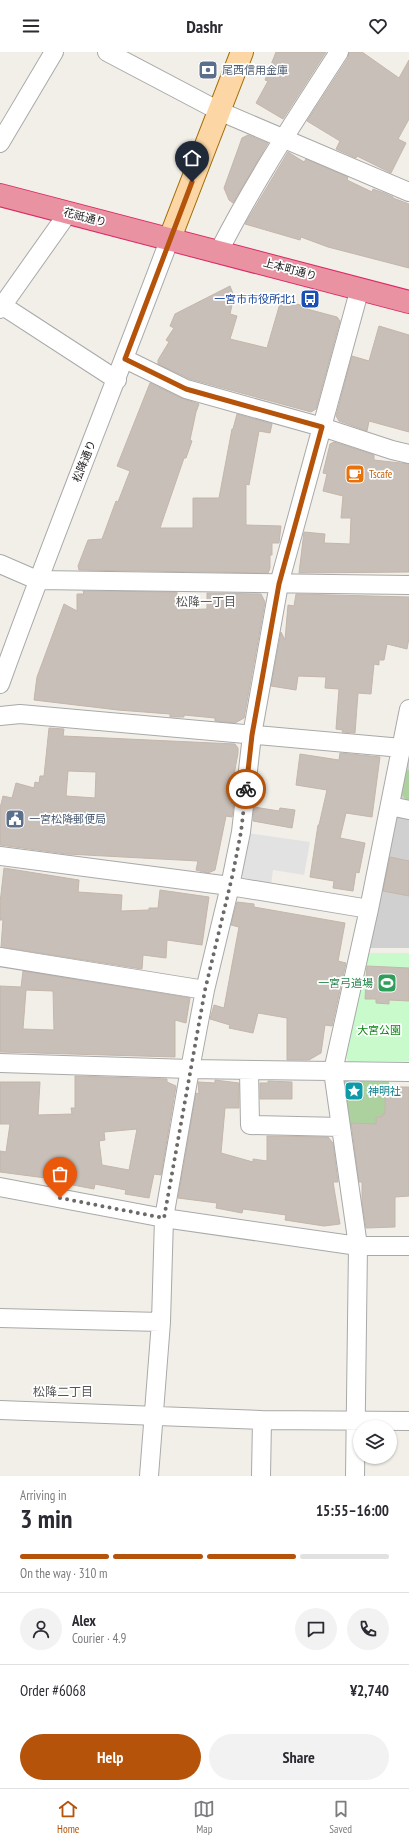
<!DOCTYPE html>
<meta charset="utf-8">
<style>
:root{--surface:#fff;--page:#f2f2f3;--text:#2b2b33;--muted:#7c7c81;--line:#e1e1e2;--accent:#b45309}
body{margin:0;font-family:"PT Sans Narrow","Noto Sans JP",sans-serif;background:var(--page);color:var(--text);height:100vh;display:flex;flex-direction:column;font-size:15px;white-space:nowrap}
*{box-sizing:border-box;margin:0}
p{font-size:13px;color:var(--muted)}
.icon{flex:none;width:22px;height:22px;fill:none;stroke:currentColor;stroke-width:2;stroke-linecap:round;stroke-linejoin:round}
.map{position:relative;height:1424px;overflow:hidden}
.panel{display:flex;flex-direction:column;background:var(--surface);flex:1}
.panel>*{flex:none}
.tools{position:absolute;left:353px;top:1368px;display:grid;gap:8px}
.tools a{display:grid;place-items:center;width:44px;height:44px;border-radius:50%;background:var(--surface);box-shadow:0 1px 3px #0004;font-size:20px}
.pin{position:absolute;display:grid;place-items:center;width:34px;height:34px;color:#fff;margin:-41px -17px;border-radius:50% 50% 50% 0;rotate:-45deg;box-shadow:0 0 4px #0007}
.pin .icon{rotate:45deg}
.courier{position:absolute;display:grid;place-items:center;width:40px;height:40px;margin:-20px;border:3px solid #b45309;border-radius:50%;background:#fff;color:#222;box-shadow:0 1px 5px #0007}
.overview em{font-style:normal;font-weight:700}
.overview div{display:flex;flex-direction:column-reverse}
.overview{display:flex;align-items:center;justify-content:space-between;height:68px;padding:0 20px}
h1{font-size:26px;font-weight:700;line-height:30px}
.bar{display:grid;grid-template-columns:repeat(4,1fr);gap:6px 4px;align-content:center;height:48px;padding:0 20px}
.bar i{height:5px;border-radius:3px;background:var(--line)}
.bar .current{background:var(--accent)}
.bar p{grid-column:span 4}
.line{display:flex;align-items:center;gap:10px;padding:0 20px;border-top:1px solid var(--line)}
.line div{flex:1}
.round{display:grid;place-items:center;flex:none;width:42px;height:42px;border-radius:21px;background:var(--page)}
.button{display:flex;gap:8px;margin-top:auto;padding:8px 20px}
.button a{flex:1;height:46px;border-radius:24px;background:var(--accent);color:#fff;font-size:16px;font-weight:700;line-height:46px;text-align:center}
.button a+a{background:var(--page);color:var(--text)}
header{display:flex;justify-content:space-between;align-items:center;height:52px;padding:0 20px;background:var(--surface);font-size:18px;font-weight:700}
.dock{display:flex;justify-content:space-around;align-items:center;height:56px;border-top:1px solid var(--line);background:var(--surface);font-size:11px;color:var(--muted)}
.dock a{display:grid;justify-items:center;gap:2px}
.dock .current{color:var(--accent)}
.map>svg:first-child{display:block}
.religious{fill:#d0d0d0}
.forest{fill:#add19e}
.park{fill:#c8facc}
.parking{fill:#e2e2e2}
.building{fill:#c7bfb8;stroke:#c4b6ab;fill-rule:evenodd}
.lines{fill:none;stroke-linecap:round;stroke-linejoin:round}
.minor-casing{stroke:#a9a9a9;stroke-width:20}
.major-casing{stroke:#a06b00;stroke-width:24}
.highway-casing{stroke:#dc2a67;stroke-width:24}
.minor{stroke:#fff;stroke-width:18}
.major{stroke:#fcd6a4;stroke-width:22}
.highway{stroke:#e892a2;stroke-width:22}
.done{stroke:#6b6a68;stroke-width:4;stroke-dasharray:0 7.2}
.route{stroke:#b45309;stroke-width:5}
.labels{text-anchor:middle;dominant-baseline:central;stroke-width:3.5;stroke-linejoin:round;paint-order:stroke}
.service-label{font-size:11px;fill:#4e5e75;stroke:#fff;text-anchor:start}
.street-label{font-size:11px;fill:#222;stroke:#fff}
.transit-label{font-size:11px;fill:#164399;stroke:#fff;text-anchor:end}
.food-label{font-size:11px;fill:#c56008;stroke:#fff;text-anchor:start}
.leisure-label{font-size:11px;fill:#27864d;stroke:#fff;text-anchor:end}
.park-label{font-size:11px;fill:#0c8416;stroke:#fff}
.culture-label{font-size:11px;fill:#0d838f;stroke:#fff;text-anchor:start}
.neighbourhood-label{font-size:12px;fill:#555;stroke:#fff}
</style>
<header><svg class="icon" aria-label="menu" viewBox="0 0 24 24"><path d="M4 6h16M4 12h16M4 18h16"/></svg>Dashr<svg class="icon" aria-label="heart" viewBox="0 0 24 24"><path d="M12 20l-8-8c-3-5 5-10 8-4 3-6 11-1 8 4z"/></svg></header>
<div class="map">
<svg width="409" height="1424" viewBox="0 0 409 1424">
<rect width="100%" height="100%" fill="#f2efe9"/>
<path class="religious" d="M409,696V896H367Z"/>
<path class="forest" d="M407,718H409V751L401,742L404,719Z
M340,1027L389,1028L390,1083L363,1072L341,1075Z"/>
<path class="park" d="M365,901H409V1009H349L343,1002Z"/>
<path class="parking" d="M241,780L310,790L304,823L273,818L270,841L230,834Z"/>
<path class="building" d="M276,0H326L283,67L256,51L268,29L265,28Z
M349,0H362L399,26L409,8V67L398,87L406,91L391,121L357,104L356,106L336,97L340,89L307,69L348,6Z
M248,83L268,91L233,151L229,148L224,136L242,86Z
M288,100L304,110L306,107L348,125L347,128L372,140L373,137L384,141L393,145V146L409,152V216L328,195L301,185L300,188L245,172Z
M230,234L234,244L230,262L237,264L230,287L267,296L281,248L308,255L307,257L337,265L340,269L316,357L311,360L190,327L158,312V308L169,290L166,288L174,276L170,274L175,262Z
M379,274L409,283V380L369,369L367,379L339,369L336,364L352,304L369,309Z
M150,331L181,346L199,352L196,360L190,388L192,389L186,406H184L160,476H193V446H219L232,377H233L237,362L272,372L270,381L259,379L249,433L246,432V473L281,474L279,491H272V503H270V516L268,521L79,518L78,514L88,488L102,487L116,449L118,450L130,419L117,414Z
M334,390L374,403V408L409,412V520L299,521L304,480L325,482L324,491L350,492L351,466H341L343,444L323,439L327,422L323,421L330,392Z
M83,539L177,540V558L207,557V541L261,542L265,550L244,666L235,671L215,669V666L184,663V665H170V662L118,658L34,648L37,625L64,552L77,559V542H84Z
M296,542L409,545V586L407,597L387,592L384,608H379V613L374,612L371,642L358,641L355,681L342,680L343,678L336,677L339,637L325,636L326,625L298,624L296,638L271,634L281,580L285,588L288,553L294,554Z
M49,676L64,677L63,684L235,692L238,696V701L229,750L234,751L232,765L226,764L215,818L208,821L196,818L198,809L67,802L0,793V756L3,744L12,746L16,731L34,736L35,730L39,731L40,724H44ZM68,719L96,720L95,746L66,744Z
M340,701L380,705L372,765L346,761L340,786L365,791L359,821L356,820L353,839L333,836L334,829L310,825L318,773H319L327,738L296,733L300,702L339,708Z
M254,755L279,759L280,756L295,758L292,776L253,769Z
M390,805L409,809V844L383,839Z
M4,816L79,828L78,840L122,843L121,859L149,858V856H158L160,838L209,845L202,893L167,888L166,906L143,903L142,917L1,895L3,868H0V851Z
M237,850L254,852V855L345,871L338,909L346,911L332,974L325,973L321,1001L309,1008H287V966L258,961L253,981L229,976L230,973L210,967L214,953L224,956L239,875L231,873Z
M367,914L409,916V949L389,948V952L376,951V947H365Z
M23,919L190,946L186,971L175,968V1005L0,1000V934L21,935ZM26,938L53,939L54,978L23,977Z
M75,1024L167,1027V1030L176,1034L161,1123L154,1122L149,1146L125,1142L126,1138L95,1132L94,1137L52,1129L53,1127L0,1120V1099L6,1100L10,1072H0V1030H40L38,1063L72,1062L71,1056H75ZM137,1077L129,1118L102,1113L99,1089L105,1088L104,1080Z
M215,1028L239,1031V1056H225L221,1101L253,1110V1107L267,1109V1084L328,1085L333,1091L338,1130H333L340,1172L324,1174L285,1168L286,1163L243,1157L242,1161L216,1156L217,1151L178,1146L196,1041L199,1042L198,1030L215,1031Z
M268,1029L292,1030V1047H260V1031H268Z
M392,1035H409V1144L395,1145V1175L366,1176L362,1150V1130H359L351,1071L376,1072V1065H382V1062H385V1045H392Z"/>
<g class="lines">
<defs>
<path id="minor" d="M107,0L219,59L409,140
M0,91L54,0
M219,199C254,130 297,65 339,0
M360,236L279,532L252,683L241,780L230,834L205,938L190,1017L409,1020
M0,252L117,328
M0,257L68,161
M125,307L186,337L322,375L392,398L409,402
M0,512L37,528L409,533
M0,632C54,482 114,335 170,186
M0,664L20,662L402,696
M390,754L409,758
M0,804L230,834L369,857
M0,905L205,938
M0,1011L190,1017L164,1166L161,1270L149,1424
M249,1018L250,1073L341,1075
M0,1135L164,1166L358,1194H409
M0,1266L161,1270
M0,1358L262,1368L409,1369
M261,1424L262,1368
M355,1424L358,1194L333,1019L369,857L409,657"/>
<path id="major" d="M170,186L242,0"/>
<path id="highway" d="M0,143L409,250"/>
</defs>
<use href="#minor" class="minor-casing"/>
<use href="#major" class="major-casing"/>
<use href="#highway" class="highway-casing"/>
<use href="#minor" class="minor"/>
<use href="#major" class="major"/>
<use href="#highway" class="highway"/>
</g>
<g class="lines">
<path class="done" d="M60,1146L164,1166L205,938L233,821L241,780L246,737"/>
<path class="route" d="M192,130L125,307L186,337L322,375L279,532L252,683L246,737"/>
</g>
<defs>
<symbol id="bank-square" viewBox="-11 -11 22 22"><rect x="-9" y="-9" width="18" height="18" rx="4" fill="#5c6f8a" stroke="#fff"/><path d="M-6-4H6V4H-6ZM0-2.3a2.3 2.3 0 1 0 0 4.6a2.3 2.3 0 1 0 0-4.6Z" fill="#fff"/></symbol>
<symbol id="bus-square" viewBox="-11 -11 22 22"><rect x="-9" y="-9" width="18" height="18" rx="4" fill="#1a4fb4" stroke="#fff"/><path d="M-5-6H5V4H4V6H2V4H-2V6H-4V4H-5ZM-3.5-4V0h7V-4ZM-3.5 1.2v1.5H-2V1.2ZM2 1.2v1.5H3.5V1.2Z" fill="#fff"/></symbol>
<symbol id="cafe-square" viewBox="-11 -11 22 22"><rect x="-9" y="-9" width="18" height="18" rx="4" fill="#e8710a" stroke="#fff"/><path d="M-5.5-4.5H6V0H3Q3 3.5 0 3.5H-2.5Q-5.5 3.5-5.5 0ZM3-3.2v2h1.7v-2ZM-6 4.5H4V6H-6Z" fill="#fff"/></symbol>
<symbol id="civic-square" viewBox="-11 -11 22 22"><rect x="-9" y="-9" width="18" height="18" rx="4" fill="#5c6f8a" stroke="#fff"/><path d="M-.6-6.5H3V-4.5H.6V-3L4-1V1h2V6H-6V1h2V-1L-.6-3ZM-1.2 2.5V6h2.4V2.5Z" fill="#fff"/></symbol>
<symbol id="stadium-square" viewBox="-11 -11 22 22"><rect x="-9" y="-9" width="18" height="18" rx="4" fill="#2e9e5b" stroke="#fff"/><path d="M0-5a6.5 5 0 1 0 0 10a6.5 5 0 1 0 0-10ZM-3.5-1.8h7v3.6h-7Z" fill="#fff"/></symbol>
<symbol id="sight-square" viewBox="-11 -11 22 22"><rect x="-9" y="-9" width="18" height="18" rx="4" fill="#0f9aa8" stroke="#fff"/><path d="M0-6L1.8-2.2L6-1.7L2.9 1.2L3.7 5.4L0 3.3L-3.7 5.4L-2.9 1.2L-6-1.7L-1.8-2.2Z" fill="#fff"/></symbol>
</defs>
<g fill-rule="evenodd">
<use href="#bank-square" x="197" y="7" width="22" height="22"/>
<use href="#bus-square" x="299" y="236" width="22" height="22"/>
<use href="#cafe-square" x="344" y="411" width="22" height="22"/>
<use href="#civic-square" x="4" y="756" width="22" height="22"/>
<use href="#stadium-square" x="376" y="920" width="22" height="22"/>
<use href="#sight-square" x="343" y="1028" width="22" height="22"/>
</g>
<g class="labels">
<g class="service-label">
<text x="222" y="18">尾西信用金庫</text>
<text x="29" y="767">一宮松降郵便局</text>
</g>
<g class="street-label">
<text transform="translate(85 165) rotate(14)">花祇通り</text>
<text transform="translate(290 217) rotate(15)">上本町通り</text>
<text transform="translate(84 409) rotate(-68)">松降通り</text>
</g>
<g class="transit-label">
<text x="296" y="247">一宮市市役所北1</text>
</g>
<g class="food-label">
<text x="369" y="422">Tscafe</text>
</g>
<g class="leisure-label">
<text x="373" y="931">一宮弓道場</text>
</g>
<g class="park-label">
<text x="379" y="978">大宮公園</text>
</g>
<g class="culture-label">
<text x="368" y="1039">神明社</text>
</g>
<g class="neighbourhood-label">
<text x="206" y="549">松降一丁目</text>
<text x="63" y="1339">松降二丁目</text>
</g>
</g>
</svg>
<div class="tools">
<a><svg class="icon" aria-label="layers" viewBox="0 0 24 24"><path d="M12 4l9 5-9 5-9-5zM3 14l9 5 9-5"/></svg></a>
</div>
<div class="pin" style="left:60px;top:1146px;background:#ea580c"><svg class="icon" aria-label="bag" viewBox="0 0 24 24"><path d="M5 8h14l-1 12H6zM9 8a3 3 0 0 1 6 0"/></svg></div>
<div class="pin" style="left:192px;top:130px;background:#1f2937"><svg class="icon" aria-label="home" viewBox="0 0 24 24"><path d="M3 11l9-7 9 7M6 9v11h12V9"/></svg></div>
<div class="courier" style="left:246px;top:737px"><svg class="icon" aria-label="bike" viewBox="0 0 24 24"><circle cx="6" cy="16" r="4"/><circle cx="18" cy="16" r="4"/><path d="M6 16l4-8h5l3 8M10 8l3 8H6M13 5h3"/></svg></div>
</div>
<section class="panel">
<div class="overview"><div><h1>3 min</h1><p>Arriving in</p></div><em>15:55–16:00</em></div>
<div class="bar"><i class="current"></i><i class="current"></i><i class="current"></i><i></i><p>On the way · 310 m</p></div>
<div class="line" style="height:72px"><a class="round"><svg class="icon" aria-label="person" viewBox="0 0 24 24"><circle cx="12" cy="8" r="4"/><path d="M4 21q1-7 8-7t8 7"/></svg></a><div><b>Alex</b><p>Courier · 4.9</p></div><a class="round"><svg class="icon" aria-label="chat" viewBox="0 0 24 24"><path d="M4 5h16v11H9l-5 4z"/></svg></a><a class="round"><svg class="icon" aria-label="phone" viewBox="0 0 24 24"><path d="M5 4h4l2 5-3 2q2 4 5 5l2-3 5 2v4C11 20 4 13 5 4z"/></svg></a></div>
<div class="line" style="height:52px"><div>Order #6068</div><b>¥2,740</b></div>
<div class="button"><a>Help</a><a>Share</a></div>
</section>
<nav class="dock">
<a class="current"><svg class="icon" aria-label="home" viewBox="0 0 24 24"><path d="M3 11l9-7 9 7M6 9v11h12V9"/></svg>Home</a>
<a><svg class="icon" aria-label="map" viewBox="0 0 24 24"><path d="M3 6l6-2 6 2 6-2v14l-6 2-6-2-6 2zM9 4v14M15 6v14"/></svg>Map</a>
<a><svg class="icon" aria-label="saved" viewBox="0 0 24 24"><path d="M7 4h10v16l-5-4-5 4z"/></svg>Saved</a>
</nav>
